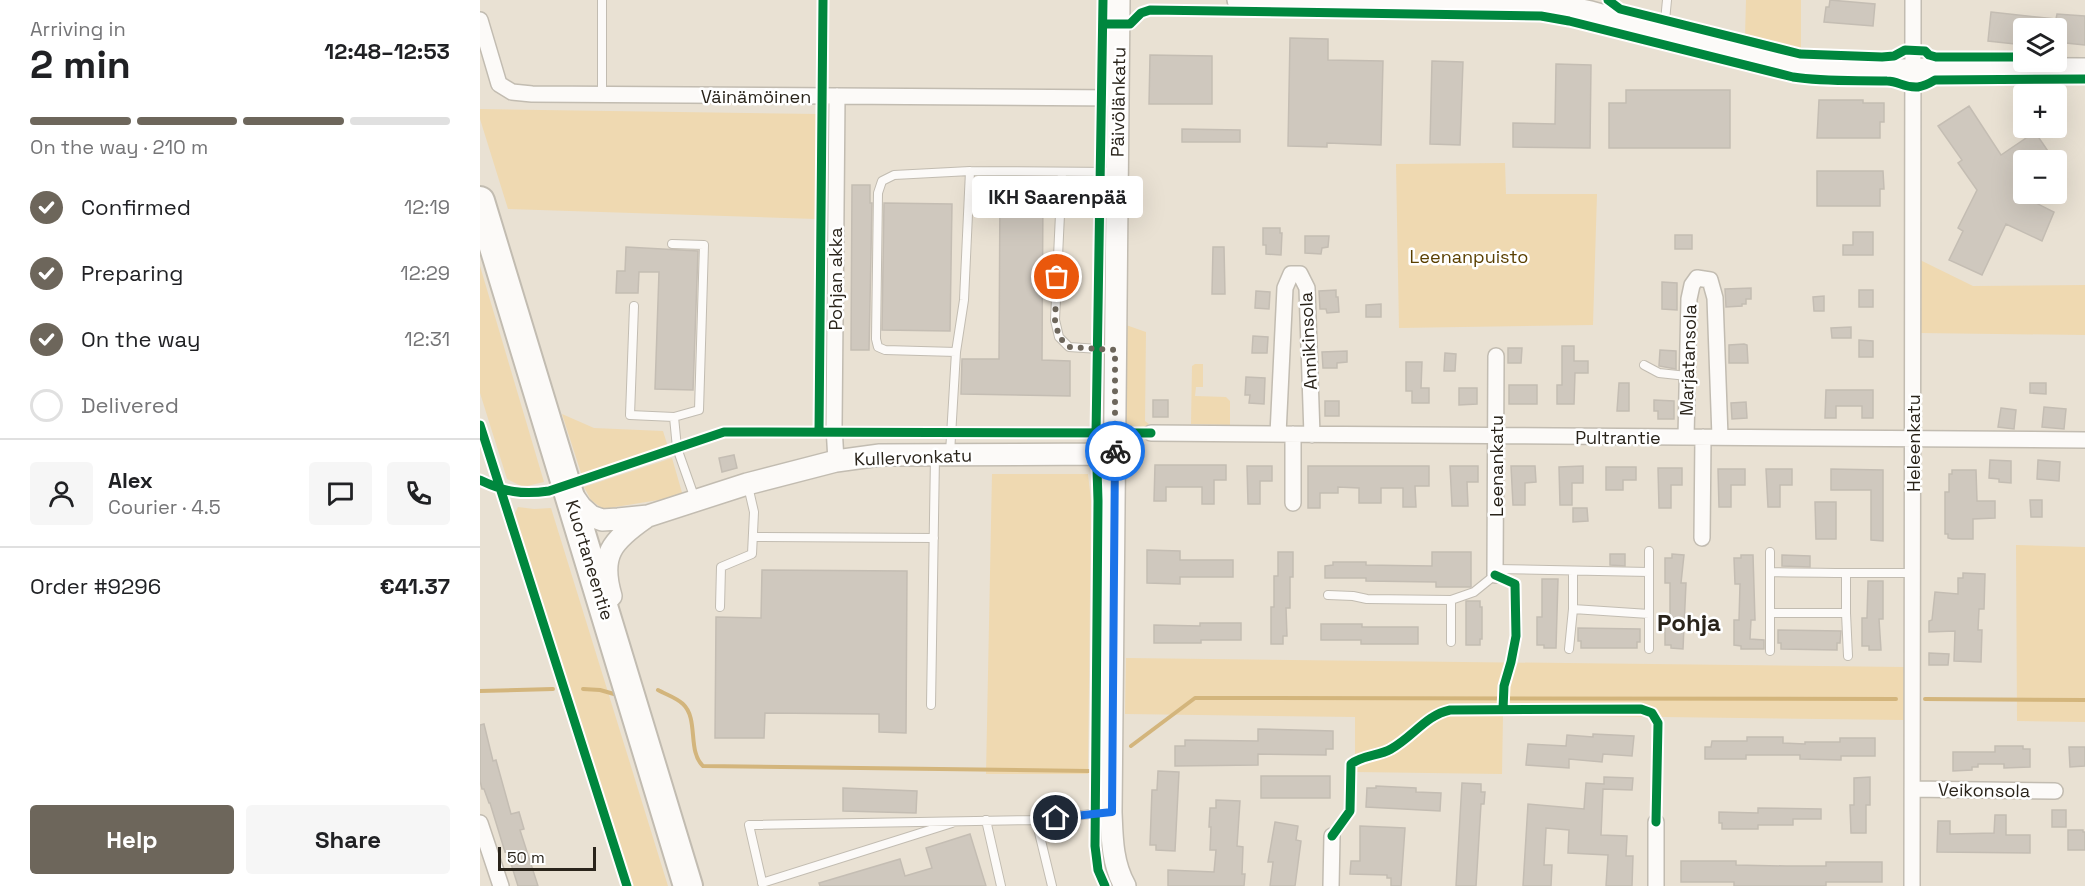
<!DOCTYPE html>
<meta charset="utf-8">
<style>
:root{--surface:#fff;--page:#f6f6f6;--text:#202124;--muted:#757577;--line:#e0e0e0;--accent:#6d665b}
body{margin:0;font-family:"Space Grotesk",sans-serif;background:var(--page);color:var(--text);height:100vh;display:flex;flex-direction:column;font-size:22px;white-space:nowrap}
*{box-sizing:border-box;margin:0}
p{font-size:20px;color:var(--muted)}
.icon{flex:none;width:33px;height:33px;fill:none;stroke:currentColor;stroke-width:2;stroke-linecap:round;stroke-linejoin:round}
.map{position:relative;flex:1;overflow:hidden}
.drawer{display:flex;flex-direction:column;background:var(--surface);width:480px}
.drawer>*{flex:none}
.tools{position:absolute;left:1533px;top:18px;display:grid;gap:12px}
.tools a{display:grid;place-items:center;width:54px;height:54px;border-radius:6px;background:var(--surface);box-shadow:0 6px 24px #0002;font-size:30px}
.scale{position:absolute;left:18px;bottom:15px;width:98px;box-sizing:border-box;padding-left:6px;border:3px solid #2a241b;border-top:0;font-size:16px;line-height:21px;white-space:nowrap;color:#2a241b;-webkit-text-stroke:4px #fff;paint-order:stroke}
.pin{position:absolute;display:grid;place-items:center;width:51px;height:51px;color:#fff;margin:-26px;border:3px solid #fff;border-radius:50%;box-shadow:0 2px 6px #0007}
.courier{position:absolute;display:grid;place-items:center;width:60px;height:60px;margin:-30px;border:4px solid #1a73e8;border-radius:50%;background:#fff;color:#222;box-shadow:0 2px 8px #0007}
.bubble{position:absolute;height:42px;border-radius:6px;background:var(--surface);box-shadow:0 6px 24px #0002;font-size:20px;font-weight:700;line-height:42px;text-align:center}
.summary em{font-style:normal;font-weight:700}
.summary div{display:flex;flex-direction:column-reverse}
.summary{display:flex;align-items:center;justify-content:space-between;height:102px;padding:0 30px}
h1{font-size:39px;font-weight:700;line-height:45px}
.bar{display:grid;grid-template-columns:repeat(4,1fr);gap:9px 6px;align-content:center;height:72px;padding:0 30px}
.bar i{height:8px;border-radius:4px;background:var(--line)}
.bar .selected{background:var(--accent)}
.bar p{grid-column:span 4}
.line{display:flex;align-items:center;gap:15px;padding:0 30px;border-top:2px solid var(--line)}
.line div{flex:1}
.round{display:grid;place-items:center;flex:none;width:63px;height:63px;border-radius:6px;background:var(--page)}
ol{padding:0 30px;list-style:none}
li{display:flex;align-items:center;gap:18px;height:66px}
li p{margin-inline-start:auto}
li .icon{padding:6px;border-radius:50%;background:var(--accent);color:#fff;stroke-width:4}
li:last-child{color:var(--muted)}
li i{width:33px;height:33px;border:3px solid var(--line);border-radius:50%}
.cta{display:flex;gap:12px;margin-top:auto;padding:12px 30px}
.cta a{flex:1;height:69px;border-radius:6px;background:var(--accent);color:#fff;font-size:24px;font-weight:700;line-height:69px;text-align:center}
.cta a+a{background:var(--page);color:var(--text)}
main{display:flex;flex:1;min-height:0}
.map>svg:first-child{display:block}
.green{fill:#efd9b1}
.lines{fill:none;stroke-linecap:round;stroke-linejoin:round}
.stream{stroke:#d3b57c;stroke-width:4}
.building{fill:#cfc8be;stroke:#c4bdb3;stroke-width:1.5}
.lane-casing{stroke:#c2bcb1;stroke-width:10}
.street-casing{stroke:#c2bcb1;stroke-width:18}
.secondary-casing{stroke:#c2bcb1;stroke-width:24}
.highway-casing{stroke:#c2bcb1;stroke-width:32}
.lane{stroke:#fcfaf8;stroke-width:8}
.street{stroke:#fcfaf8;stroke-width:15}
.secondary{stroke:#fcfaf8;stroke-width:21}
.highway{stroke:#fcfaf8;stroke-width:28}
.cycleway-casing{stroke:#fff;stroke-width:13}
.cycleway{stroke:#00873e;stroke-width:9}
.done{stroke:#6d665b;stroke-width:6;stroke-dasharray:0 10.8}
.route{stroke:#1a73e8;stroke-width:8}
.labels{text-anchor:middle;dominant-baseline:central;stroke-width:5;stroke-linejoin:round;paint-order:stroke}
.street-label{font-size:18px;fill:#2a241b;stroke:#fff}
.park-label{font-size:18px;fill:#5a3f00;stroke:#fff}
.district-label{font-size:24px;font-weight:bold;fill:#2a241b;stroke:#fff}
</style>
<main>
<section class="drawer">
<div class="summary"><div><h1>2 min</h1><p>Arriving in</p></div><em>12:48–12:53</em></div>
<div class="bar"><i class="selected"></i><i class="selected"></i><i class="selected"></i><i></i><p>On the way · 210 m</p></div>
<ol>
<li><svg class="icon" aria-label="check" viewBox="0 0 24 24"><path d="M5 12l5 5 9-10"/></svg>Confirmed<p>12:19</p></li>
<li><svg class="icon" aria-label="check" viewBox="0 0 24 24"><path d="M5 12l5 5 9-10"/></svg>Preparing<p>12:29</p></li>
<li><svg class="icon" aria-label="check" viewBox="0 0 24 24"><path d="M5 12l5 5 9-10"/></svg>On the way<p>12:31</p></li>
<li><i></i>Delivered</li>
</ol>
<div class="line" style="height:108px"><a class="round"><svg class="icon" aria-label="person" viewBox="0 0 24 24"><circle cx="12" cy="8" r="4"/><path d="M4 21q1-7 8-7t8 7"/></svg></a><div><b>Alex</b><p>Courier · 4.5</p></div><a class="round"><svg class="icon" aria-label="chat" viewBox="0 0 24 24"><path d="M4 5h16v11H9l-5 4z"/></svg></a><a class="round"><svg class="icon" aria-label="phone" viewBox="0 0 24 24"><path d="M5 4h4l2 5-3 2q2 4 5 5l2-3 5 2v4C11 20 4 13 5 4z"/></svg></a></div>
<div class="line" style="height:78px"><div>Order #9296</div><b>€41.37</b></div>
<div class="cta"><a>Help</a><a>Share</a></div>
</section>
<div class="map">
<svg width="1605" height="886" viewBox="0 0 1605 886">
<rect width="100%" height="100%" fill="#e9e1d3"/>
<path class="green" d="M1266,0H1321V49L1265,36Z
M0,109L338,114L336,219L28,209L0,119Z
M1025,163L1026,194H1117L1113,325L919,328L916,164Z
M1438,259L1493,286L1605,285V335L1439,333Z
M0,266L64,482L43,487L27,479L0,393Z
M646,325L666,332L665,421L669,424C663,430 653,429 645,429Z
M715,364H723V387H716L715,396L746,397L750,401V425L711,424L712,366Z
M82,414L114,428L183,431L188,447L102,476Z
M192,458L203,496L123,509L111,500L104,487Z
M512,474H608L611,501L608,774H506Z
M38,507L54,509L71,508L188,886H150L106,737L34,515Z
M1536,545L1605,547V722L1537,721Z
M646,658L1424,667V720L1023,715L1022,774L875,772V717L645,714Z"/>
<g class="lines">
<path class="stream" d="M103,689L120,690L134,694
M178,690C185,694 197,698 203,704C219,719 207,751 223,766L609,771
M0,691L73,689
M1445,699L1605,700
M651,746L715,698L1416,699"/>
</g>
<path class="building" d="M1350,0L1395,4L1393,26L1344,22L1346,7H1349Z
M1511,12L1576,19L1577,14L1605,16V45L1576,42V28H1544V45L1508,41Z
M810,38L848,39V60L903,61L901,145L847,143V147L808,146Z
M670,55L732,56V104H669Z
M952,61L983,62L980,145L950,144Z
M1076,64L1111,65L1110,148L1033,147V123L1075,124Z
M1146,90H1250V148H1129V103H1146Z
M1339,100H1383V103H1404V122H1400V138H1337Z
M1489,106L1521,155L1555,132L1574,160H1544V197L1574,212L1562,241L1526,224L1502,275L1469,260L1483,231L1478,228L1497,190L1478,163L1482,160L1458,126Z
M702,129L760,130V142H702Z
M1337,171H1403L1404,189H1400V206H1337Z
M372,185H390V203H392L389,350H371Z
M520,191H563L562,360L590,361V396L481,394L482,359H519Z
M404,203L472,204L470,331L402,330Z
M783,228H800V233H802L801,255L786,254V245H783Z
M1373,232H1393V255H1363V245H1373Z
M1195,235H1212V249H1195Z
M825,236H849L848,247L842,248L841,254L825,253Z
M146,247L218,251L213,390L175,389L179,272H159L158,293H136L137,271H145Z
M733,247H744L745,294H732Z
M1182,282L1197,283V310L1182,309Z
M1271,288V299H1266V304H1262V306L1246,307L1245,289Z
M856,290V297H858L859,312L847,313L846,309H840L839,291Z
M1379,290H1393V307H1379Z
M776,291L790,292L789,309L775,308Z
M1344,296V311H1334L1333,297Z
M901,304V317H886V305Z
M1371,327V338H1352L1351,328Z
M773,336L788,337L787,353H772Z
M1379,340L1393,341V357H1379Z
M1264,344L1267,345L1268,363H1249V345Z
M1082,346H1094V361H1108V373H1095L1094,404H1077V385H1082Z
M1028,348H1042L1041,363H1028Z
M1180,350L1196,351V369L1179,366Z
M867,351V362L857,363V368H843L842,352Z
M965,353L976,354L975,371H964Z
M926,362H942L941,388H949V403H932V391H926Z
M766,377L785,378L784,404L769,403L770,395H765Z
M1139,383H1149V411H1137Z
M1550,383H1566V394L1550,393Z
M1029,385H1057V404H1029Z
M979,388H997V404L979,405Z
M1346,390H1393V418H1382V406H1356V418H1345Z
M673,400H688V417H673Z
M1174,400L1194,401V419H1178V411H1174Z
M845,401H859V416H845Z
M1266,402L1267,418L1252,419L1251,403Z
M1564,407L1586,409L1584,429L1562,427Z
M1521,408L1536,410L1534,429L1518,427Z
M254,455L257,468L242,472L239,458Z
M1510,460L1531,461V483L1519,482V479L1509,478Z
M1558,460L1580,462L1579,481L1557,479Z
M675,465H746V480H734V504H722V487H686V501H674Z
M767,466H792V481H780V504H768Z
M828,466H949V486H935L936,507H923V488H901V503H879V488L858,487V493H840V508H828Z
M970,466H998V482H987L988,506H972Z
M1031,466H1055L1056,482L1045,483V505H1033Z
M1103,466V483H1092V505H1080L1079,467Z
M1126,467H1156V480H1143V490H1126Z
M1178,468H1202V485H1191V508H1179Z
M1238,469H1265V485H1251V507H1239Z
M1286,469H1312V485H1300V507H1288Z
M1351,469L1403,470V541L1391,540V490H1351Z
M1472,470H1496L1497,501H1515V518L1493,519V539H1472L1468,538V534H1465V492H1469V474H1472Z
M1550,500H1562V517H1551Z
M1335,502H1356V539H1336Z
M1093,508H1107L1108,521L1093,522Z
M667,550L700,551V560H753V577H700V584L667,583Z
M798,552H813V577H810V608H806L807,636H803V644H791V607H794V576H798Z
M952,552H991V587H956V582L886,581V578H845V566L853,565V562H886V565L952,566Z
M1130,554H1145V566L1130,565Z
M1192,554L1204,555L1201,583H1206L1203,649L1191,648V645H1185V619H1190V583H1185V558H1192Z
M1261,555H1273L1275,620H1271L1270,639L1284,640V649H1261V646L1254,645V620H1259L1260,584H1255L1254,558H1261Z
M1302,555L1330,556V567L1302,566Z
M282,570L427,571L426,733L399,732V714L285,713L284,738H235L236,617L281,618Z
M1483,573L1505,574L1504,609H1499L1498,630H1502L1501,662L1474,661L1475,631L1449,632V621L1452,620L1455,592L1478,594V578H1483Z
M1062,579H1078L1076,648H1064V645H1057V617H1062Z
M1388,581H1403V619H1399L1401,650H1389V646H1382V618H1387Z
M986,601H1000V607H1002V639H1000V645H986Z
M720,623H761V640H721V643H674V625L720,626Z
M841,624H882V627H938V644H881V640H841Z
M1098,628L1160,629V642H1157V648H1101V641H1098Z
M1298,630L1361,631L1360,643H1357V650L1301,649V643H1298Z
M1449,653L1469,654L1468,665H1449Z
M4,724L13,761L16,760L31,814L39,812L44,829L40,830L58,886H38L27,851L25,852L10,803H9L4,789H2L0,781V725Z
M778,729L853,731V749H846V755L778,754V765L695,766V746H705V740L778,741Z
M1113,734L1154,736L1152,756L1123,754L1122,762L1089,759V768L1046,765L1048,744L1086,746L1087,735L1113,737Z
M1267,737H1303V743L1325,744V742H1360V738H1395V756H1361V760L1320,759V755H1266V759H1225V747H1231L1232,741H1267Z
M1515,746H1543V749H1550V767L1524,768V764H1498V767H1492V770L1473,771V752H1515Z
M1589,747H1605V766L1590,767Z
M678,771L699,772L695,851L676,850V845H670L672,790H677Z
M781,776H850V798H781Z
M1124,777L1153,778L1152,790L1123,789L1121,835L1147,836L1146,856H1153L1152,886H1126L1128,855L1088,853L1089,830L1066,828L1064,865H1072L1071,886H1043L1048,804L1104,809L1106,783L1124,784Z
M1390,777V805H1386V833H1371L1370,805H1374V778Z
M982,783L1001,784V792H1005L1004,804H1001L996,886H976Z
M896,786L936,788V792L961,793L960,811L886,807L887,788H896Z
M363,788L437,791L436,813L363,811Z
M736,800L760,801L757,846L763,847L762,874H765L764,886H688V870L734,872L736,850H730L731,827H729L730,808H736Z
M1278,808L1341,809V819H1313V825H1278V829H1242V823H1239V812L1278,813Z
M1572,810H1586V827H1572Z
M1515,815H1526V835H1550V853L1457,852L1458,821H1470V834L1514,833Z
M795,822L818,826L816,840L821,841L815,886H790L793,862H788Z
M880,826L925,828L921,886H911V878H907V875L870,874L871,861H880Z
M1588,830H1603V832H1605V850H1588Z
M490,834L506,886H340L339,883L420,859L425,876L452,868L446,848Z
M1201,861H1256V865L1306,866H1346V862H1402V882H1346V886H1254V882H1201Z"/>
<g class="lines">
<defs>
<path id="lane" d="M1184,31L1187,0
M122,95V0
M582,172L575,320L579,337L589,347L634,350
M192,244L224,245L219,410L194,417
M154,306L150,415L194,417L197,448L215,499
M476,352L405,350L398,347L396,339L398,193L402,181L414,175L490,171L636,172
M1164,365L1179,373L1207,376
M470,453L476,352L484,300L490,171
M273,537L454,538
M1015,569L1169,572V614L1093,609V571
M1169,572V551
M1290,572V552
M1366,573V613H1290V572C1338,573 1385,573 1433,573
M848,595L873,596L887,599L971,600L994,592L1015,575
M240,607L241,567L272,554L274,512L268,486
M1366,613L1368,656
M971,642V600
M1089,649L1093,609
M1169,649V614
M1290,651V613
M451,705L455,456
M506,820L521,886
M556,820L572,886
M282,883L472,823
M283,886L269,825L556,820L630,812"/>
<path id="street" d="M0,20L19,84L32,92L52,94L638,98
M671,433L1605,440
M798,434L805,288L811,274H820L827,288L832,435
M1206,437L1209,299L1212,285L1217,278L1230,280L1235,298L1240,437
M356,461L354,426L357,96
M813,503V434
M1222,538L1223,437
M1015,575L1016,356
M1432,789L1575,791
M1176,822V886
M0,823L21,886
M851,886L852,836
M1432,886L1433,0"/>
<path id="secondary" d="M639,0L631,812C632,837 632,863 645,886
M758,0L1077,5L1111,12L1274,57L1333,69L1433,70L1456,68L1605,69
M91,493L101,507L111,516L122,520L138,519L168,516L267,484L356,461L400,455L635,454
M131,596C119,555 132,541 165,518"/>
<path id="highway" d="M0,201L208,886"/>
</defs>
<use href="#lane" class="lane-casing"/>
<use href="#street" class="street-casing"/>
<use href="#secondary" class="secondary-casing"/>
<use href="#highway" class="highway-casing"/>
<use href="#lane" class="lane"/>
<use href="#street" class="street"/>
<use href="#secondary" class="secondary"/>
<use href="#highway" class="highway"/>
<defs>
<path id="cycleway" d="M623,0L616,434L618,501L615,846L618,870L625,886
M1128,0L1140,9L1320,54L1402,57L1414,56L1425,50L1445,51L1449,55L1456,57H1544
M623,24H650L661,13L670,10L1061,16L1089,21L1313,77C1344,82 1375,80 1407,81C1419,81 1423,88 1438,87C1444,86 1450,83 1455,80L1605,79
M0,425L147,886
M339,432L343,0
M0,480C25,492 42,495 69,491L244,432L671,433
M1015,575L1035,584L1036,636L1031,662L1024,686L1023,709
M852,836L870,811L871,764C883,755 899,756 911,749C933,737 946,715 970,710L1161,709L1172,713L1178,723L1176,822"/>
</defs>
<use href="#cycleway" class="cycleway-casing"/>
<use href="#cycleway" class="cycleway"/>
</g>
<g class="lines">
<path class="done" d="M577,277L575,320L579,337L589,347L635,350V451"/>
<path class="route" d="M576,818L632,812L635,451"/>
</g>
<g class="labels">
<g class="street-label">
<text x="276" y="96">Väinämöinen</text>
<text transform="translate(638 102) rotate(-89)">Päivölänkatu</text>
<text transform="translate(355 279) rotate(-90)">Pohjan akka</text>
<text transform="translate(828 341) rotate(-93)">Annikinsola</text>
<text transform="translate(1208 360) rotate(-88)">Marjatansola</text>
<text x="1138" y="437">Pultrantie</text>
<text transform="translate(1433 443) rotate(-90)">Heleenkatu</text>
<text transform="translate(433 457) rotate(-2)">Kullervonkatu</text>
<text transform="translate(1016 466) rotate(-90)">Leenankatu</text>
<text transform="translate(110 560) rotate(73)">Kuortaneentie</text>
<text transform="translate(1504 790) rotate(1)">Veikonsola</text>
</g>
<g class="park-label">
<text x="989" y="256">Leenanpuisto</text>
</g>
<g class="district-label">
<text x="1209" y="622">Pohja</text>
</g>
</g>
</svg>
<div class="tools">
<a><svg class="icon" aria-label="layers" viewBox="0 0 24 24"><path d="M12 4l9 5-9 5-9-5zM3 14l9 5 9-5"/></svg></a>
<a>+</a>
<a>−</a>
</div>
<div class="scale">50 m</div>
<div class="pin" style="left:577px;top:277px;background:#ea580c"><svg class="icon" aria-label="bag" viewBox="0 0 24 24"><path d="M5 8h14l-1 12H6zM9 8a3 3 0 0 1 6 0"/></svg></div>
<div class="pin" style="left:576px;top:818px;background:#1f2937"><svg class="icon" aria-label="home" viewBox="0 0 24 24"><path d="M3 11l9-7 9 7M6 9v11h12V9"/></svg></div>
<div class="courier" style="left:635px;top:451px"><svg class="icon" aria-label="bike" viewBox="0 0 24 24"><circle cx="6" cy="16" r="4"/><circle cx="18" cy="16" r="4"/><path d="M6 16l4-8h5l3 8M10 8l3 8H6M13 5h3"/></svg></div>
<div class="bubble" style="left:492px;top:176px;width:171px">IKH Saarenpää</div>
</div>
</main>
